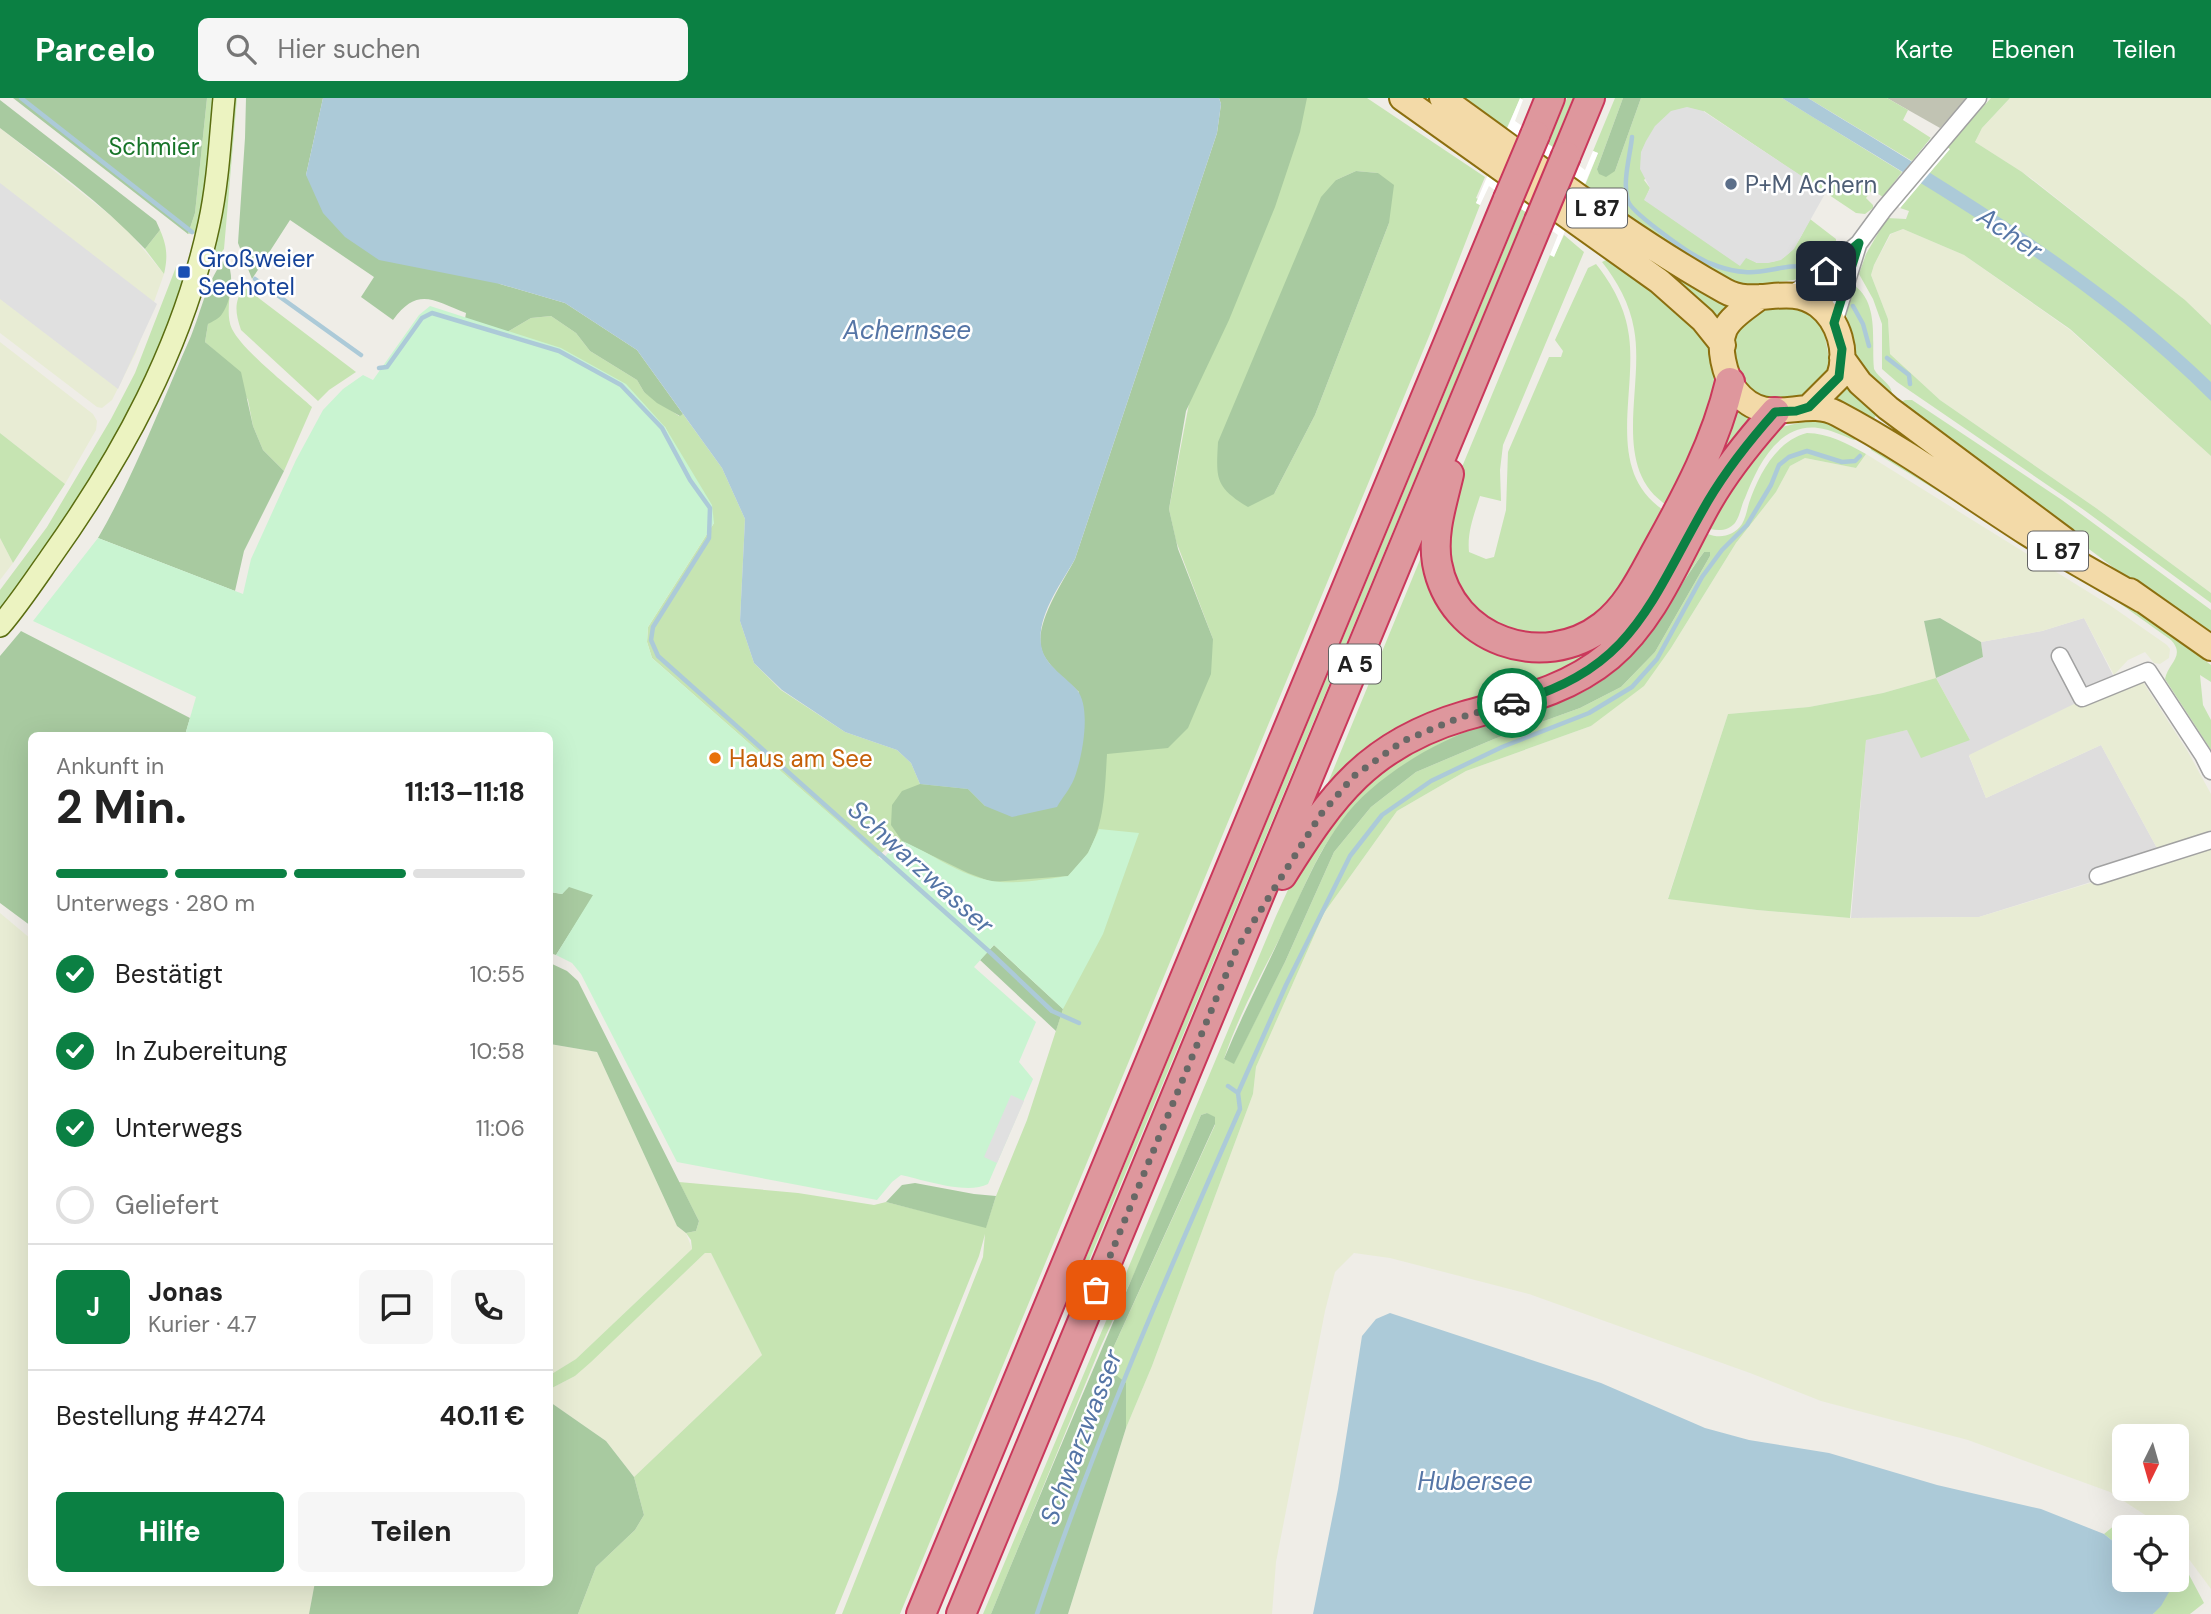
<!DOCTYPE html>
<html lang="de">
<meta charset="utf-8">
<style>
:root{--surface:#fff;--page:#f6f6f6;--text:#222;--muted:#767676;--line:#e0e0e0;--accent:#0b8043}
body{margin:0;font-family:"DM Sans",sans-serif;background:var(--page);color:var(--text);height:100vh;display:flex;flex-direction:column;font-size:26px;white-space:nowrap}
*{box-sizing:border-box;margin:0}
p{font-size:23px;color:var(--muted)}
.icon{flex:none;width:38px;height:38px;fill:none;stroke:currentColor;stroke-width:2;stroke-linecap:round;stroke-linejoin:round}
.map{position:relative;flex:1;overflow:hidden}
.drawer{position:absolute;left:28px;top:634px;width:525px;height:854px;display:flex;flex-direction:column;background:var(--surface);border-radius:10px;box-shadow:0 7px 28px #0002}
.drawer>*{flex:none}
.needle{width:46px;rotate:185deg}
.fabs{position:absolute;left:2112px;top:1326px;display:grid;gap:14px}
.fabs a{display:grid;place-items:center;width:77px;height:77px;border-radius:10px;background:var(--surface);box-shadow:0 7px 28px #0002;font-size:35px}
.pin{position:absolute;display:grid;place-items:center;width:60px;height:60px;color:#fff;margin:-30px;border-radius:14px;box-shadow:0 4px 10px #0006}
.courier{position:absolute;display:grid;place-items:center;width:70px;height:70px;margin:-35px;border:5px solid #0b8043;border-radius:50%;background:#fff;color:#222;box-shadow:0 2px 9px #0007}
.head em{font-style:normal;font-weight:700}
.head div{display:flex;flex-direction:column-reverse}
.head{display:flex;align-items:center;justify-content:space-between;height:119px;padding:0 28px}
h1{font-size:46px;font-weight:700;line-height:52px}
.bar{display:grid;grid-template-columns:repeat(4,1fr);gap:10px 7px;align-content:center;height:84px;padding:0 28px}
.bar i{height:9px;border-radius:5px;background:var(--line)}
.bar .active{background:var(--accent)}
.bar p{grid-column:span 4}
.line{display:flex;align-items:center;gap:18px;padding:0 28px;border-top:2px solid var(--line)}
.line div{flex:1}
.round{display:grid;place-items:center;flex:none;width:74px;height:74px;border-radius:10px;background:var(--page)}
ol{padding:0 28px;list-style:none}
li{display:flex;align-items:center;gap:21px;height:77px}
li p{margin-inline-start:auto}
li .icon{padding:7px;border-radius:50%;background:var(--accent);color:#fff;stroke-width:4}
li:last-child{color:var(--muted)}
li i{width:38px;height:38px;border:4px solid var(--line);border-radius:50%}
.primary-button{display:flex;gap:14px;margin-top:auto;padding:14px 28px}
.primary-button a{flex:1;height:80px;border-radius:10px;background:var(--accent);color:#fff;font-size:28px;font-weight:700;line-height:80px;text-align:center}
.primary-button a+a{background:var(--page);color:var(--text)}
header{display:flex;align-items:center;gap:42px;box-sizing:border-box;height:98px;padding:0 35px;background:var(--accent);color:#fff}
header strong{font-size:33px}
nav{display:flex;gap:38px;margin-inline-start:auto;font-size:24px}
.search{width:490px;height:63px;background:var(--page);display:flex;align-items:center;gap:18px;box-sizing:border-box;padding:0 24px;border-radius:10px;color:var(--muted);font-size:26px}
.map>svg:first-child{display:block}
.residential{fill:#dedddd}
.construction{fill:#c1c3b3}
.farmland{fill:#e8ecd4;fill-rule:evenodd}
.grass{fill:#c6e4b2;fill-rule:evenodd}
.forest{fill:#a8caa0}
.park{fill:#c9f4d1}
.parking{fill:#e0e0e0}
.water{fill:#accad8}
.pier{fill:#fff}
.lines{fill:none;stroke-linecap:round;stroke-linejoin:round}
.stream{stroke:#accad8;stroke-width:4.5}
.street-casing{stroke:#a1a1a1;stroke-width:19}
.secondary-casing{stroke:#5a6d10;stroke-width:24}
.primary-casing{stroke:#8c6f0f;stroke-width:28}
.highway-casing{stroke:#ca385b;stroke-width:32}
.street{stroke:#fff;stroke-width:16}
.secondary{stroke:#ecf3c1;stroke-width:21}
.primary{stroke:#f3daa8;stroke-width:24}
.highway{stroke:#de979d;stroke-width:28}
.highway-bridge-casing{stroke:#ca385b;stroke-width:32;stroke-linecap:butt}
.highway-bridge{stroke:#de979d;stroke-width:28}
.done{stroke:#686866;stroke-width:7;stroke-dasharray:0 12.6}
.route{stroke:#0b8043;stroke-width:9}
.service-dot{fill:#5c6f8a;stroke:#fff;stroke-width:2.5}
.transit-dot{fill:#1a4fb4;stroke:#fff;stroke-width:2.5}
.food-dot{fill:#e8710a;stroke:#fff;stroke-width:2.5}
.labels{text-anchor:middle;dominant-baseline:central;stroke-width:5;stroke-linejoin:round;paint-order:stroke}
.shield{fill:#fff;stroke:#636363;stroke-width:2}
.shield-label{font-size:23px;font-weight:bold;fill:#202020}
.park-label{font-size:24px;fill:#177428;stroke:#fff}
.service-label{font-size:24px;fill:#4e5e75;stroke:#fff;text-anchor:start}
.transit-label{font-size:24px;fill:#164399;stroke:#fff;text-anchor:start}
.food-label{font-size:24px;fill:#c56008;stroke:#fff;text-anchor:start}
.water-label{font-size:26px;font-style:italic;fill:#5575a6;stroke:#fff}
</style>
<header>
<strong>Parcelo</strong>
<div class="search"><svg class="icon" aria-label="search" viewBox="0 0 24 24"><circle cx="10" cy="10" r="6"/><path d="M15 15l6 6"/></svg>Hier suchen</div>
<nav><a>Karte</a><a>Ebenen</a><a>Teilen</a></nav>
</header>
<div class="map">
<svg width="2211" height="1516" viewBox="0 0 2211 1516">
<rect width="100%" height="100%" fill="#efede7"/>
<path class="residential" d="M2084,520L2119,589L1969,658L1986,700L2101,647L2158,752L2161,762L1979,819L1851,820L1866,641L1907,632L1970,642L1936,580L1983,559L1981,544L2042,533Z"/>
<path class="construction" d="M1887,0H1967L1940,30Z"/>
<path class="farmland" d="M2010,0H2211V227L2185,202L2031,80L1975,44L1982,30Z
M0,30L125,129L164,176L136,254L112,302L102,310L97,309L0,235Z
M1903,131L1964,157L2070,232L2211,358V495L2096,410L1940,302L1890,256L1888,221L1871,177L1874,167L1891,136Z
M0,244L93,316L97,323L96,332L65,386L0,335Z
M1866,356L2111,508L2167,547L2170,551L2169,560L2160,566L2154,565L2145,554L2128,562L2114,577L2084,520L2042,533L1981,544L1940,520L1924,523L1936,580L1883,595L1809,609L1728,616L1668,800L1757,812L1850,820L1979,819L2211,748V1491L2177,1445V1430H2165L2110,1394L1968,1342L1821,1303L1750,1275L1529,1196L1390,1160L1354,1155L1335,1174L1325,1213L1276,1464L1272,1516H1068L1126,1330L1152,1268L1253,996L1256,969L1324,815L1397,713L1466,673L1591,628L1671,550L1736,445L1776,394L1790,368L1805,360L1856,370ZM2124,1339H2177V1391H2124Z
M0,440L13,465L0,482Z
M2141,581L2188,654L2211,696V732L2158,752L2101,647L1986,700L1969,657L2076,605Z
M0,815L31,841L32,1484H315L309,1516H0Z
M550,946L597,954L677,1128L686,1135L692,1151L576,1261L550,1277Z
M705,1155H711L762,1257L634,1379L606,1343L550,1304V1291L575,1278Z"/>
<path class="grass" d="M207,0H217L205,118L196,135L188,136L195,115Z
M231,0H237L224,151L205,174C225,119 228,58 231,0Z
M1247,0H1367L1485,79L1476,100L1478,101L1476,105L1480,107L1430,236L900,1516H842L983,1159L985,1136L979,1158L835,1516H578L596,1469L635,1432L644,1417L634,1379L762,1257L711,1155H705L591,1264L575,1278L550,1291V1277L576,1261L692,1151L691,1142L686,1135L696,1133L699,1123L679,1084L798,1095L874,1107L886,1104L986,1129L996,1098L1027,1022L1063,911L893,749L889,747L878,759L652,560L647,544L648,529L714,425L665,329L507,234L531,220L551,218L576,235L590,253L637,282L644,294L679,318L683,316L722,370L745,421L740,523L754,565L781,592L845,634L897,652L911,665L920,686L1213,541L1176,443L1169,411ZM1356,73L1378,75L1389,125L1315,317L1274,396L1336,82Z
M1419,0H1427L1622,139L1733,210L1721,224Z
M1458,0H1524L1520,1L1505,34Z
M1567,0H1573L1553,49L1548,46Z
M1615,0H1623L1597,71L1615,73L1641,0H1782L1902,74L1883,99L1872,92L1866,100L1873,107V110L1865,116L1856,115L1704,13L1644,82L1650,90L1645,102L1757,165C1791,166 1796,147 1810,121L1836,141V154L1813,176L1806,180L1759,187H1742L1715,176L1584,90L1598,55L1593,53Z
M1808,0H1887L1908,12L1903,22L1931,40L1912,63Z
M1991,0H2010L1982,30L1975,44L2022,74L2185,202L2211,227V358L2070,231L1964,157L1903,131L1890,136L1874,167L1871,177L1888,221L1890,256L1940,302L2096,410L2211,495V505L2084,412L1897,284L1882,271V226L1873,201L1859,176L1866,156L1887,120L1906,121L1909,113L1900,110L1949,51L1946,49Z
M1521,111L1526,114L1073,1201L1071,1200L1083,1167Z
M160,132C167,148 168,159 164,176L145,151Z
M1564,137L1584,154L1503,347L1500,372L1501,403L1480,398C1474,417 1467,434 1469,454L1486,461L1494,459L1506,412L1508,354L1549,259H1561L1563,253L1555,242L1588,170L1596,166C1612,186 1626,211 1629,238C1637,297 1604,374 1665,413L1615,507L1547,543L1478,522L1446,474L1452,393L1550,157L1554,158Z
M1608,161L1673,207L1708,244L1719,294L1668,408C1609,371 1645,289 1634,231C1630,206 1617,183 1602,164Z
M180,167L187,172L189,177L155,263L105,362L0,515V492L47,429L111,321L135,275L176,169Z
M1835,175L1839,178V185L1830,200L1816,190Z
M230,187C230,201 226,219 232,231C243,253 292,291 312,309L284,373L263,352L253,328L248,302L222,259L205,244L208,226L227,204Z
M1854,187C1880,206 1871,244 1874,271C1879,281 1891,285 1892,295L1890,299L1877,288L1855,257L1845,212Z
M244,189L356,274L329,292L318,303L241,232C235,214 234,204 244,189Z
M1786,208C1831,218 1823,239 1832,274C1827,279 1822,286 1816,290C1788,310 1749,303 1737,269C1733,258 1736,247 1732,236L1733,232L1763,212Z
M1844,285L1878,314L1872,324L1832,300Z
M1905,302H1912L2062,402L2211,512V537L2126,479L1897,306Z
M1734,310L1753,322L1694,398Z
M1812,322L1828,323L1862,339L1854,342C1843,338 1830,331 1818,330C1778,325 1757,369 1745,400C1741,408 1740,418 1735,425C1728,433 1719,433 1710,431L1719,413L1714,411L1777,330Z
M0,335L65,386L13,465L0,440Z
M1807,335C1828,335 1848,346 1866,356L1856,370L1805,360L1790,368L1776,394L1736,445L1671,550L1644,588L1591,628L1466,673L1397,713L1324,815L1256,969L1253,996L1152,1268L1126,1330V1286L1105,1268L1215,1027L1207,1015L1201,1017L1140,1163L1100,1250L991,1516H983L1276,818L1292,783L1329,717L1416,644L1550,601L1698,452L1708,436C1720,441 1734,438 1742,426C1746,419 1747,412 1749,405C1759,376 1776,343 1807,335ZM1704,454L1710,458L1655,554L1621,589L1580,610L1494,641L1416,674L1371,709L1334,754L1285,864L1234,965L1224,961C1238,918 1261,877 1282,836C1294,813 1303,788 1316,764C1346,705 1395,666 1455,639C1504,617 1562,613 1607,578C1654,542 1669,500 1704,454Z
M1871,345L2125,504L2211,567V584L2200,577L2203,607L2211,622V652L2165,581C2168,565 2186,558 2171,542L2115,502L1871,352Z
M1424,452L1493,547L1618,524L1597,556L1332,692L1327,687Z
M1936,580L1970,642L1921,660L1907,632L1866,642L1850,820L1757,812L1668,801L1728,616L1809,609L1883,595Z
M2127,1417L2142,1430H2124V1452L2104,1436Z
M2177,1463L2187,1473L2204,1505L2190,1516H2153L2171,1490L2163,1482H2177Z"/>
<path class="forest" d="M13,0H207L195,115L188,136Z
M246,0H323L306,77L500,186L565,205L637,252L683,316L680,318L657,305L644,294L637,282L590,253L576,235L551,218L531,220L507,234L465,221L466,215C434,203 418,188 393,222L361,199L374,179L290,122L252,181L238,145L245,40Z
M1219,0H1307L1300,34L1275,109L1229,222L1186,313L1169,411L1178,451L1213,541L1211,576L1188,630L1168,650L1107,656C1105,688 1105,724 1089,753C1084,762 1075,770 1068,778L992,784L968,775L902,743L891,727L892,707L902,693L920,686L968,691L985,708L1079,594C1068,583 1048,569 1042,553C1033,527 1063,484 1075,461L1217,35L1221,6Z
M1623,0H1641L1615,73L1606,79L1599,76L1597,71Z
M0,2L156,123L160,132L145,151C102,105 50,68 0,30Z
M1356,73L1378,75L1394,87L1389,125L1315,317L1274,396L1248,409C1215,389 1216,381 1218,344L1321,99L1336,82Z
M226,159C234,176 233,200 222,216C219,221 213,223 208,226L205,244L241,274L253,328L263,352L284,373L244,453L235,493L98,440C134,378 162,304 191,238C202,211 207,182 226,159Z
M1704,454H1710V458L1655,554L1621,589L1580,610L1494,641L1416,674L1371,709L1334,754L1285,864L1234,966L1224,961C1242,917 1264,875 1284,831C1308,782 1327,729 1370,692C1402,664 1443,641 1484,627C1521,615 1560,608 1594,588C1648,555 1668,502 1704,454Z
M1940,520L1981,544L1983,559L1936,580L1924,523Z
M21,533L190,620L185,637H32L31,828L0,805V558Z
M569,788L594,797L556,857L550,855V794L562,796Z
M994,847L1063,911L1056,933L980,862Z
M550,865L567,873L578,883L699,1123L696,1133L686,1135L677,1128L597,954L550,946Z
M1207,1015L1215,1019V1026L1105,1268L1126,1285V1330L1068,1516H991C1059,1349 1131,1184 1201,1017Z
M915,1085L974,1096L996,1098L986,1130L886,1104L902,1087Z
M550,1304L606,1343L634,1379L644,1417L635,1432L596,1469L578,1516H309L315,1484H550Z"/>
<path class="park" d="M430,208L561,250L626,286L665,329L712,407L714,425L648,529L647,544L652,560L882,762L893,749L902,743C931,755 961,778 992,783C1014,787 1046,781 1068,778L1088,755L1099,731L1139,735L1103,836L1063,911L994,847L974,869L1036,924L1019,964L1033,981L988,1086C967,1097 924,1082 901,1077L892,1084L877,1102L677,1064L581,876L572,865L556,857L593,797L569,789L562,796L550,794V637H185L196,599L33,523L98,440L243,496L251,461L296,362L323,312L343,291L363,277L373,282L419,217Z"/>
<path class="parking" d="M1687,9L1703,13L1826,94L1794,151L1781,162L1768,165H1757L1746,160L1740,168L1644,102L1650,90L1640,71L1641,54L1646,43L1655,28L1671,13Z
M0,85L157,206L118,291L0,201Z
M1011,997L1024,1003L997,1065L984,1059Z"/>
<path class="water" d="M323,0H1219L1221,6L1217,35L1075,461C1061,486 1034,521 1042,551C1046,568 1067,580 1077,592C1092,610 1082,661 1074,681C1070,691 1062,700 1057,709L1012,719L985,708L968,691L920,686L911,665L897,652L845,634L782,592L754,565L740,523L745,421L722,370L637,252L565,205L500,186L379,162L345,139L323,115L306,77Z
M1782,0H1808C1948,86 2092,169 2211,284V303C2087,178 1930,92 1782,0Z
M1390,1215L1601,1285L1705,1330L1749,1342L1829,1355L1937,1387L2041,1411L2104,1436L2124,1452V1482H2163L2172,1489L2161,1508L2153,1516H1313L1338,1391L1362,1238L1376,1221Z"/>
<path class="pier" d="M1520,0L1523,2L1515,23L1577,66L1585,72L1593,53L1598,55L1554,159L1550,157L1558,137L1489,88L1480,107L1476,105Z
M1931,40L1950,51L1900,110L1883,99Z"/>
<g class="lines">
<path class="stream" d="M21,0L192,134
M1632,39C1630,59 1622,84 1628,103C1631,114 1682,150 1694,157C1708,166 1728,173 1745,174C1766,176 1787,165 1809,169
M255,181L361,257
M1853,208L1863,226L1869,248
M1887,260L1909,277L1910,286
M379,270L387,269L422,220L432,215L559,253L621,287L662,330L690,382L710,410L709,440L653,529L651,542L658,558L992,856L1052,913L1079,925
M1238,995L1286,887L1350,758L1382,717L1431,683L1502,649L1589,615L1632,589L1657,561L1702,479L1722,452L1747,427L1771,387L1779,367L1789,359L1807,353L1842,364L1855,363L1860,358
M1037,1516C1094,1344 1167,1177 1240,1011L1238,995L1228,988"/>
<defs>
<path id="street" d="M1792,196L1826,173L1859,145L1884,111L1978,0
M1834,225L1858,147
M2060,558L2082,600L2148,573L2203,657L2211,673
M2098,778L2211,742"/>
<path id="secondary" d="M0,528C18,507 34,483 50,460C122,359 183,248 209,126C218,85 220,42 224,0"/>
<path id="primary" d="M1402,0L1659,183L1703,222L1723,247
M1442,0C1535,66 1626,138 1725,193C1755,210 1788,185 1818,207C1839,223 1848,254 1839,279L1809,309
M1760,199C1749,208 1731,218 1725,231C1717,248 1725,278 1735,292C1767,333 1803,297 1838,316C1904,351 1965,395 2027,435C2065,459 2104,480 2142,502
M1842,260L1860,285L1888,310L2065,442
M2130,493L2211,550"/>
<path id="highway" d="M1535,37L1550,0
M1566,58L1590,0
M1449,376C1442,406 1432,435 1437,465C1451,543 1543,574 1603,528C1629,508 1643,477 1658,450C1688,396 1716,343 1730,284
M1282,777C1332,697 1369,646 1464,618C1516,603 1566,594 1609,558C1656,518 1678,455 1708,403C1727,370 1750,342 1775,314
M921,1516L1508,101
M961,1516L1539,123"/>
</defs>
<use href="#street" class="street-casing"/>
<use href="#secondary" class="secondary-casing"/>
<use href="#primary" class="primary-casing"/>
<use href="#highway" class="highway-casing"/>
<use href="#street" class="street"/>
<use href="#secondary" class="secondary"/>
<use href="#primary" class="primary"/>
<use href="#highway" class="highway"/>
<defs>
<path id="highway-bridge" d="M1508,101L1535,37
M1539,123L1566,58"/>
</defs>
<use href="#highway-bridge" class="highway-bridge-casing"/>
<use href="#highway-bridge" class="highway-bridge"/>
</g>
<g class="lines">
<path class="done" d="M1096,1192L1237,850L1321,716L1354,678L1403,643L1461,619L1512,605"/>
<path class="route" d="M1512,605C1635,571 1650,503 1708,403C1727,371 1750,342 1775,314L1796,313L1809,309L1839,279L1842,251L1834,225L1859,145L1826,173"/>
</g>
<circle class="service-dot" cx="1731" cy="86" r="7"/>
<rect class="transit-dot" x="177" y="167" width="14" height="14" rx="3.5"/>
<circle class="food-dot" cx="715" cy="660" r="7"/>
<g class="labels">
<g class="shield">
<rect x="1567" y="90.5" width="60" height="39" rx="5"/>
<rect x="2028" y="433.5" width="60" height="39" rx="5"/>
<rect x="1329" y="546.5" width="52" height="39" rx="5"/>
</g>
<g class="shield-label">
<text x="1597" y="110">L 87</text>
<text x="2058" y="453">L 87</text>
<text x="1355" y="566">A 5</text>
</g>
<g class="park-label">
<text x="154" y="48">Schmier</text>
</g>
<g class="service-label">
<text x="1745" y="86">P+M Achern</text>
</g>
<g class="transit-label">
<text x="198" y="160">Großweier<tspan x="198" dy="28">Seehotel</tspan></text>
</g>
<g class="food-label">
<text x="729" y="660">Haus am See</text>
</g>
<g class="water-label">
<text transform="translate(2010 135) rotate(34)">Acher</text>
<text x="907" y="232">Achernsee</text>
<text transform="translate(921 769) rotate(42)">Schwarzwasser</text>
<text transform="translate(1081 1339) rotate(-69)">Schwarzwasser</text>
<text x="1475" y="1383">Hubersee</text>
</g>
</g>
</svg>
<div class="fabs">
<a><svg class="needle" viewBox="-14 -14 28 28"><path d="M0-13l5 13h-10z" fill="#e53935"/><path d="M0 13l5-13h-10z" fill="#767676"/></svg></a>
<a><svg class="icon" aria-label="locate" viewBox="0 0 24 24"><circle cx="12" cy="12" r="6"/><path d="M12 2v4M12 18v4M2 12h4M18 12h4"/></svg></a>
</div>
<div class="pin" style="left:1096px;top:1192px;background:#ea580c"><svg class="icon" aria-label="bag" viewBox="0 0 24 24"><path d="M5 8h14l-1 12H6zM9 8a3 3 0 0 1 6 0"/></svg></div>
<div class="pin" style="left:1826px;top:173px;background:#1f2937"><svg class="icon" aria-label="home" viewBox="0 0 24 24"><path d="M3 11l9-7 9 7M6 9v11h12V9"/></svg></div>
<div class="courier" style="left:1512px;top:605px"><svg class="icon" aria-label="car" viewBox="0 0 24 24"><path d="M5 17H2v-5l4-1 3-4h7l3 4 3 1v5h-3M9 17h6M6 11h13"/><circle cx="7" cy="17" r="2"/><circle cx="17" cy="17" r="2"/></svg></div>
<section class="drawer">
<div class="head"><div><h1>2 Min.</h1><p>Ankunft in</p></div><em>11:13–11:18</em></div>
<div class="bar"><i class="active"></i><i class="active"></i><i class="active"></i><i></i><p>Unterwegs · 280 m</p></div>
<ol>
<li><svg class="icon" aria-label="check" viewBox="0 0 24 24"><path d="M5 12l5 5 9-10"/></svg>Bestätigt<p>10:55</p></li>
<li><svg class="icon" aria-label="check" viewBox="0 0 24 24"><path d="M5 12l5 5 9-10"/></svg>In Zubereitung<p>10:58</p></li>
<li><svg class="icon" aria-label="check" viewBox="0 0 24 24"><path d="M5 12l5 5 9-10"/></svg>Unterwegs<p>11:06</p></li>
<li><i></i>Geliefert</li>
</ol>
<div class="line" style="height:126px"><b class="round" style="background:var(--accent);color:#fff">J</b><div><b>Jonas</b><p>Kurier · 4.7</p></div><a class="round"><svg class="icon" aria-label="chat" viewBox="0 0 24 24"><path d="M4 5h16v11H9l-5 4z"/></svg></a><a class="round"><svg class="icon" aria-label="phone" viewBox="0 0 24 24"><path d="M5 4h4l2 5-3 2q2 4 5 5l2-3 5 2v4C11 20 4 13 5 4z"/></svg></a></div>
<div class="line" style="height:91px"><div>Bestellung #4274</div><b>40.11 €</b></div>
<div class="primary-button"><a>Hilfe</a><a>Teilen</a></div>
</section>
</div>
